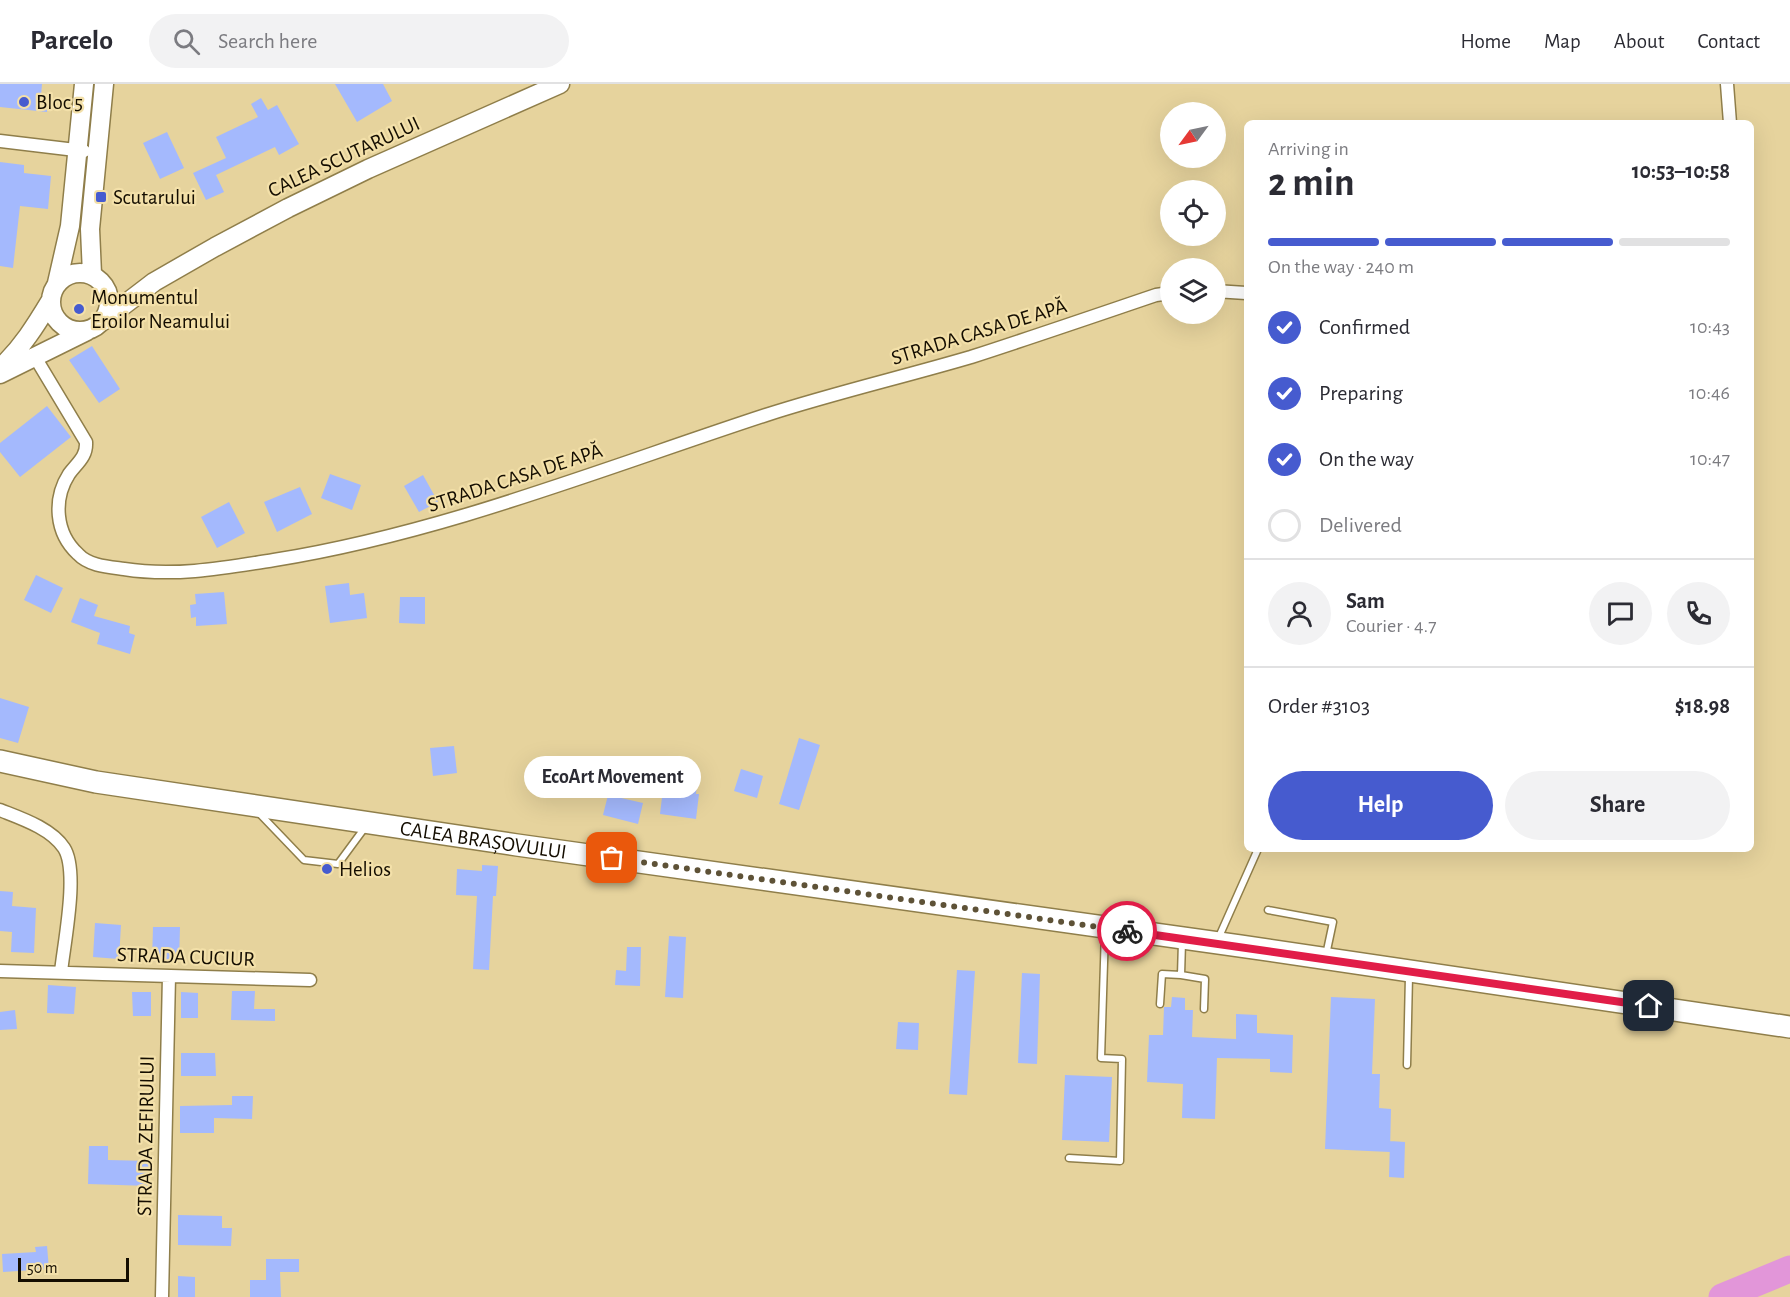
<!DOCTYPE html>
<meta charset="utf-8">
<style>
:root{--surface:#fff;--page:#f2f2f3;--text:#2b2b33;--muted:#7c7c81;--line:#e1e1e2;--accent:#465bcf}
body{margin:0;font-family:"Alegreya Sans",sans-serif;background:var(--page);color:var(--text);height:100vh;display:flex;flex-direction:column;font-size:22px;white-space:nowrap}
*{box-sizing:border-box;margin:0}
p{font-size:20px;color:var(--muted)}
.icon{flex:none;width:33px;height:33px;fill:none;stroke:currentColor;stroke-width:2;stroke-linecap:round;stroke-linejoin:round}
.map{position:relative;flex:1;overflow:hidden}
.sheet{position:absolute;left:1244px;top:36px;width:510px;height:732px;display:flex;flex-direction:column;background:var(--surface);border-radius:9px;box-shadow:0 6px 24px #0002}
.sheet>*{flex:none}
.needle{width:39px;rotate:237deg}
.controls{position:absolute;left:1160px;top:18px;display:grid;gap:12px}
.controls a{display:grid;place-items:center;width:66px;height:66px;border-radius:50%;background:var(--surface);box-shadow:0 6px 24px #0002;font-size:30px}
.scale{position:absolute;left:18px;bottom:15px;width:111px;box-sizing:border-box;padding-left:6px;border:3px solid #140d00;border-top:0;font-size:16px;line-height:21px;white-space:nowrap;color:#140d00;-webkit-text-stroke:4px #f3e0a9;paint-order:stroke}
.pin{position:absolute;display:grid;place-items:center;width:51px;height:51px;color:#fff;margin:-26px;border-radius:12px;box-shadow:0 3px 9px #0006}
.courier{position:absolute;display:grid;place-items:center;width:60px;height:60px;margin:-30px;border:4px solid #e11d48;border-radius:50%;background:#fff;color:#222;box-shadow:0 2px 8px #0007}
.bubble{position:absolute;height:42px;border-radius:21px;background:var(--surface);box-shadow:0 6px 24px #0002;font-size:20px;font-weight:700;line-height:42px;text-align:center}
.summary em{font-style:normal;font-weight:700}
.summary div{display:flex;flex-direction:column-reverse}
.summary{display:flex;align-items:center;justify-content:space-between;height:102px;padding:0 24px}
h1{font-size:39px;font-weight:700;line-height:45px}
.bar{display:grid;grid-template-columns:repeat(4,1fr);gap:9px 6px;align-content:center;height:72px;padding:0 24px}
.bar i{height:8px;border-radius:4px;background:var(--line)}
.bar .current{background:var(--accent)}
.bar p{grid-column:span 4}
.line{display:flex;align-items:center;gap:15px;padding:0 24px;border-top:2px solid var(--line)}
.line div{flex:1}
.round{display:grid;place-items:center;flex:none;width:63px;height:63px;border-radius:32px;background:var(--page)}
ol{padding:0 24px;list-style:none}
li{display:flex;align-items:center;gap:18px;height:66px}
li p{margin-inline-start:auto}
li .icon{padding:6px;border-radius:50%;background:var(--accent);color:#fff;stroke-width:4}
li:last-child{color:var(--muted)}
li i{width:33px;height:33px;border:3px solid var(--line);border-radius:50%}
.cta{display:flex;gap:12px;margin-top:auto;padding:12px 24px}
.cta a{flex:1;height:69px;border-radius:36px;background:var(--accent);color:#fff;font-size:24px;font-weight:700;line-height:69px;text-align:center}
.cta a+a{background:var(--page);color:var(--text)}
header{display:flex;align-items:center;gap:36px;box-sizing:border-box;height:84px;padding:0 30px;background:var(--surface);border-bottom:2px solid var(--line)}
header strong{font-size:28px}
nav{display:flex;gap:33px;margin-inline-start:auto;font-size:21px}
.search{width:420px;height:54px;background:var(--page);display:flex;align-items:center;gap:15px;box-sizing:border-box;padding:0 21px;border-radius:33px;color:var(--muted);font-size:22px}
.map>svg:first-child{display:block}
.lines{fill:none;stroke-linecap:round;stroke-linejoin:round}
.river{stroke:#e296d9;stroke-width:27}
.building{fill:#a4b9fd}
.service-casing{stroke:#8f7e4a;stroke-width:9}
.minor-casing{stroke:#8f7e4a;stroke-width:15}
.secondary-casing{stroke:#8f7e4a;stroke-width:21}
.trunk-casing{stroke:#8f7e4a;stroke-width:24}
.service{stroke:#fff;stroke-width:6}
.minor{stroke:#fff;stroke-width:12}
.secondary{stroke:#fff;stroke-width:18}
.trunk{stroke:#fff;stroke-width:21}
.done{stroke:#5e5237;stroke-width:6;stroke-dasharray:0 10.8}
.route{stroke:#e11d48;stroke-width:8}
.poi-dot{fill:#465bcf;stroke:#f3e0a9;stroke-width:2}
.labels{text-anchor:middle;dominant-baseline:central;stroke-width:4.5;stroke-linejoin:round;paint-order:stroke}
.poi-label{font-size:21px;fill:#140d00;stroke:#f3e0a9;text-anchor:start}
.street-label{font-size:21px;fill:#140d00;stroke:#f3e0a9}
</style>
<header>
<strong>Parcelo</strong>
<div class="search"><svg class="icon" aria-label="search" viewBox="0 0 24 24"><circle cx="10" cy="10" r="6"/><path d="M15 15l6 6"/></svg>Search here</div>
<nav><a>Home</a><a>Map</a><a>About</a><a>Contact</a></nav>
</header>
<div class="map">
<svg width="1790" height="1213" viewBox="0 0 1790 1213">
<rect width="100%" height="100%" fill="#e6d39d"/>
<g class="lines">
<path class="river" d="M1722,1213L1790,1185"/>
</g>
<path class="building" d="M0,0H42L41,12L48,13L47,28L0,23Z
M335,0H383L392,17L357,38Z
M261,14L268,26L277,21L299,60L279,71L275,63L216,91L224,108L206,116L193,89L226,74L216,53L258,33L251,20Z
M167,48L184,84L160,95L143,59Z
M0,78L24,81V89L51,92L48,125L20,122L13,184L0,182Z
M92,262L120,305L99,319L69,276Z
M47,322L71,353L20,393L0,368V359Z
M330,390L361,401L352,426L321,414Z
M423,391L438,418L419,428L404,402Z
M300,403L312,430L277,448L264,418Z
M229,418L245,449L217,464L201,433Z
M36,491L63,504L51,529L24,516Z
M349,499L350,511L364,509L367,534L330,539L325,502Z
M224,508L227,540L196,542V533L191,534L190,521L196,520L195,510Z
M400,513H425V540L399,539Z
M80,514L98,521L94,532L130,542L129,549L135,551L130,570L97,560L100,549L71,538Z
M0,614L29,623L18,659L0,654Z
M799,654L820,661L799,726L779,720Z
M454,662L457,689L433,692L430,664Z
M741,685L763,692L757,714L734,707Z
M669,695L697,698L696,710H699L696,735L660,730L663,705L668,706Z
M608,711L643,719L638,740L603,731Z
M482,781L498,782L496,812H493L489,886L473,885L477,812L456,811L457,785L482,787Z
M0,807L13,808L12,822L36,824L34,869L11,868L12,848L0,847Z
M95,839L121,841L119,875L93,873Z
M153,843H180L179,878L152,877Z
M669,852L686,853L683,914L665,913Z
M627,863H641L640,902L615,901L616,886L626,887Z
M957,886L975,887L967,1011L949,1010Z
M1022,889L1040,890L1037,980L1018,979Z
M48,901L76,903L74,930L47,929Z
M232,907H255L254,925H275V937L231,936Z
M132,908H151V932H133Z
M181,908L198,909V934H181Z
M1172,913L1185,914V926H1193L1192,953L1236,955V930L1257,931V949L1293,951L1292,989L1270,988V975L1217,974L1215,1035L1182,1034L1183,1000L1147,998L1149,951H1163L1164,923H1171Z
M1331,913L1375,915L1372,990H1380L1379,1024L1391,1025L1390,1068L1325,1065Z
M15,926L17,945L0,946V928Z
M898,938L919,939L918,966L896,965Z
M181,969H215L216,992H181Z
M1065,991L1112,993L1109,1058L1062,1056Z
M232,1012H253L252,1035L214,1034V1049H180V1022L232,1021Z
M1390,1057L1405,1058L1404,1094L1389,1093Z
M89,1062H108V1076L150,1077L149,1102L88,1100Z
M178,1131L222,1132V1144H232L231,1162L178,1161Z
M47,1162L49,1185L3,1188L2,1170L36,1168L35,1163Z
M266,1175H299V1188H280L281,1213H250V1196H266Z
M178,1192L195,1193V1213H178Z"/>
<g class="lines">
<defs>
<path id="service" d="M258,728L304,776L338,780L366,742
M1268,826L1333,838L1326,871
M1218,855L1258,765
M1181,891L1205,895L1204,925
M1160,920L1162,890L1181,891L1182,858
M1407,981L1409,892
M1069,1074L1120,1077L1122,975L1101,974L1105,847"/>
<path id="minor" d="M1727,0L1730,39
M0,57L84,67
M1215,207L1246,209
M35,273L86,358C87,373 77,379 69,390C53,415 55,449 78,470C89,482 109,483 124,485C175,493 224,484 274,476C443,449 604,384 766,331C834,309 903,293 971,273C1033,253 1094,232 1156,211L1170,209
M0,726C20,734 51,744 64,764C79,787 64,859 61,888
M0,887L310,896
M162,1213L169,892"/>
<path id="secondary" d="M51 218a29 29 0 1 1 58 0a29 29 0 1 1-58 0Z
M92,190L90,145L104,0
M57,199L70,142L84,0
M103,237L154,198L215,163L288,124L368,85L560,0
M0,284C21,265 36,241 51,216
M0,290L87,247"/>
<g id="trunk">
<path id="s1" d="M0,677L96,698L517,761L1240,862L1790,943"/>
</g>
</defs>
<use href="#service" class="service-casing"/>
<use href="#minor" class="minor-casing"/>
<use href="#secondary" class="secondary-casing"/>
<use href="#trunk" class="trunk-casing"/>
<use href="#service" class="service"/>
<use href="#minor" class="minor"/>
<use href="#secondary" class="secondary"/>
<use href="#trunk" class="trunk"/>
</g>
<g class="lines">
<path class="done" d="M612,774L1127,847"/>
<path class="route" d="M1127,847L1649,922"/>
</g>
<g class="poi-dot">
<circle cx="24" cy="18" r="6"/>
<rect x="95" y="107" width="12" height="12" rx="3"/>
<circle cx="79" cy="225" r="6"/>
<circle cx="327" cy="785" r="6"/>
</g>
<g class="labels">
<g class="poi-label">
<text x="36" y="18">Bloc 5</text>
<text x="113" y="113">Scutarului</text>
<text x="91" y="213">Monumentul<tspan x="91" dy="24">Eroilor Neamului</tspan></text>
<text x="339" y="785">Helios</text>
</g>
<g class="street-label">
<text transform="translate(344 73) rotate(-25)">CALEA SCUTARULUI</text>
<text transform="translate(979 248) rotate(-17)">STRADA CASA DE APĂ</text>
<text transform="translate(515 394) rotate(-18)">STRADA CASA DE APĂ</text>
<text stroke="none"><textPath href="#s1" startOffset="490">CALEA BRAȘOVULUI</textPath></text>
<text transform="translate(186 873) rotate(2)">STRADA CUCIUR</text>
<text transform="translate(146 1052) rotate(-89)">STRADA ZEFIRULUI</text>
</g>
</g>
</svg>
<div class="controls">
<a><svg class="needle" viewBox="-14 -14 28 28"><path d="M0-13l5 13h-10z" fill="#e53935"/><path d="M0 13l5-13h-10z" fill="#7c7c81"/></svg></a>
<a><svg class="icon" aria-label="locate" viewBox="0 0 24 24"><circle cx="12" cy="12" r="6"/><path d="M12 2v4M12 18v4M2 12h4M18 12h4"/></svg></a>
<a><svg class="icon" aria-label="layers" viewBox="0 0 24 24"><path d="M12 4l9 5-9 5-9-5zM3 14l9 5 9-5"/></svg></a>
</div>
<div class="scale">50 m</div>
<div class="pin" style="left:612px;top:774px;background:#ea580c"><svg class="icon" aria-label="bag" viewBox="0 0 24 24"><path d="M5 8h14l-1 12H6zM9 8a3 3 0 0 1 6 0"/></svg></div>
<div class="pin" style="left:1649px;top:922px;background:#1f2937"><svg class="icon" aria-label="home" viewBox="0 0 24 24"><path d="M3 11l9-7 9 7M6 9v11h12V9"/></svg></div>
<div class="courier" style="left:1127px;top:847px"><svg class="icon" aria-label="bike" viewBox="0 0 24 24"><circle cx="6" cy="16" r="4"/><circle cx="18" cy="16" r="4"/><path d="M6 16l4-8h5l3 8M10 8l3 8H6M13 5h3"/></svg></div>
<div class="bubble" style="left:524px;top:672px;width:177px">EcoArt Movement</div>
<section class="sheet">
<div class="summary"><div><h1>2 min</h1><p>Arriving in</p></div><em>10:53–10:58</em></div>
<div class="bar"><i class="current"></i><i class="current"></i><i class="current"></i><i></i><p>On the way · 240 m</p></div>
<ol>
<li><svg class="icon" aria-label="check" viewBox="0 0 24 24"><path d="M5 12l5 5 9-10"/></svg>Confirmed<p>10:43</p></li>
<li><svg class="icon" aria-label="check" viewBox="0 0 24 24"><path d="M5 12l5 5 9-10"/></svg>Preparing<p>10:46</p></li>
<li><svg class="icon" aria-label="check" viewBox="0 0 24 24"><path d="M5 12l5 5 9-10"/></svg>On the way<p>10:47</p></li>
<li><i></i>Delivered</li>
</ol>
<div class="line" style="height:108px"><a class="round"><svg class="icon" aria-label="person" viewBox="0 0 24 24"><circle cx="12" cy="8" r="4"/><path d="M4 21q1-7 8-7t8 7"/></svg></a><div><b>Sam</b><p>Courier · 4.7</p></div><a class="round"><svg class="icon" aria-label="chat" viewBox="0 0 24 24"><path d="M4 5h16v11H9l-5 4z"/></svg></a><a class="round"><svg class="icon" aria-label="phone" viewBox="0 0 24 24"><path d="M5 4h4l2 5-3 2q2 4 5 5l2-3 5 2v4C11 20 4 13 5 4z"/></svg></a></div>
<div class="line" style="height:78px"><div>Order #3103</div><b>$18.98</b></div>
<div class="cta"><a>Help</a><a>Share</a></div>
</section>
</div>
